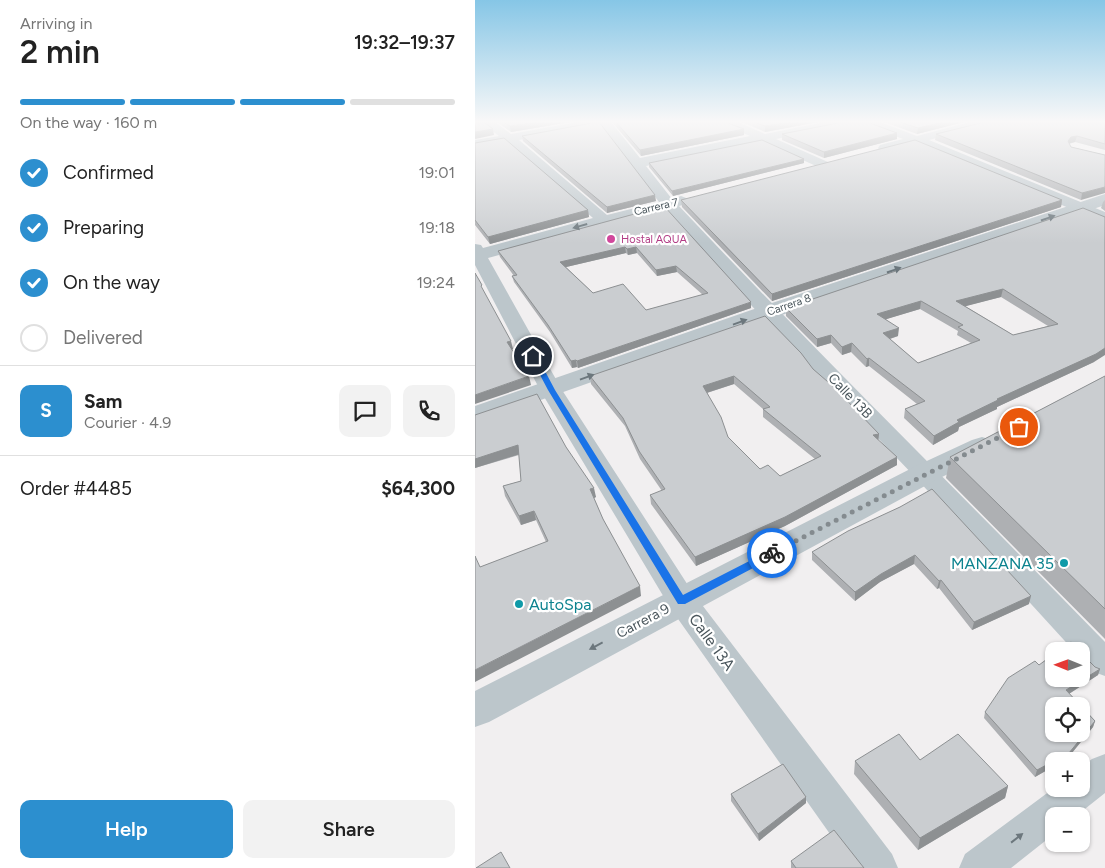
<!DOCTYPE html>
<meta charset="utf-8">
<style>
:root{--surface:#fff;--page:#f2f2f2;--text:#222;--muted:#767676;--line:#e0e0e0;--accent:#2c8fcf}
body{margin:0;font-family:Figtree,sans-serif;background:var(--page);color:var(--text);height:100vh;display:flex;flex-direction:column;font-size:19px;white-space:nowrap}
*{box-sizing:border-box;margin:0}
p{font-size:16px;color:var(--muted)}
.icon{flex:none;width:28px;height:28px;fill:none;stroke:currentColor;stroke-width:2;stroke-linecap:round;stroke-linejoin:round}
.map{position:relative;flex:1;overflow:hidden}
.panel{display:flex;flex-direction:column;background:var(--surface);width:475px}
.panel>*{flex:none}
.needle{width:32px;rotate:271deg}
.fabs{position:absolute;left:570px;top:642px;display:grid;gap:10px}
.fabs a{display:grid;place-items:center;width:45px;height:45px;border-radius:10px;background:var(--surface);box-shadow:0 1px 4px #0004;font-size:25px}
.pin{position:absolute;display:grid;place-items:center;width:42px;height:42px;color:#fff;margin:-21px;border:2px solid #fff;border-radius:50%;box-shadow:0 1px 5px #0007}
.courier{position:absolute;display:grid;place-items:center;width:50px;height:50px;margin:-25px;border:4px solid #1a73e8;border-radius:50%;background:#fff;color:#222;box-shadow:0 1px 6px #0007}
.head em{font-style:normal;font-weight:600}
.head div{display:flex;flex-direction:column-reverse}
.head{display:flex;align-items:center;justify-content:space-between;height:85px;padding:0 20px}
h1{font-size:32px;font-weight:600;line-height:38px}
.bar{display:grid;grid-template-columns:repeat(4,1fr);gap:8px 5px;align-content:center;height:60px;padding:0 20px}
.bar i{height:6px;border-radius:4px;background:var(--line)}
.bar .on{background:var(--accent)}
.bar p{grid-column:span 4}
.line{display:flex;align-items:center;gap:12px;padding:0 20px;border-top:1px solid var(--line)}
.line div{flex:1}
.round{display:grid;place-items:center;flex:none;width:52px;height:52px;border-radius:10px;background:var(--page)}
ol{padding:0 20px;list-style:none}
li{display:flex;align-items:center;gap:15px;height:55px}
li p{margin-inline-start:auto}
li .icon{padding:5px;border-radius:50%;background:var(--accent);color:#fff;stroke-width:4}
li:last-child{color:var(--muted)}
li i{width:28px;height:28px;border:2px solid var(--line);border-radius:50%}
.button{display:flex;gap:10px;margin-top:auto;padding:10px 20px}
.button a{flex:1;height:58px;border-radius:10px;background:var(--accent);color:#fff;font-size:20px;font-weight:600;line-height:58px;text-align:center}
.button a+a{background:var(--page);color:var(--text)}
main{display:flex;flex:1;min-height:0}
.map>svg:first-child{display:block}
.lines{fill:none;stroke-linecap:round;stroke-linejoin:round}
.minor{fill:#bcc6cb;fill-rule:evenodd}
.tertiary{fill:#bcc6cb;fill-rule:evenodd}
.wall{fill:#aeb0b3;fill-rule:evenodd}
.shaded-wall{fill:#8d9092}
.building{fill:#cacdd0;stroke:#8d9092;fill-rule:evenodd}
.oneway{fill:#6c777d}
.route{fill:#1a73e8}
.done{stroke:#848b8f;stroke-width:5;stroke-dasharray:0 9}
.hotel-dot{fill:#d1479c;stroke:#fff;stroke-width:2}
.culture-dot{fill:#0f9aa8;stroke:#fff;stroke-width:2}
.labels{text-anchor:middle;dominant-baseline:central;stroke-width:4.5;stroke-linejoin:round;paint-order:stroke}
.far-street-label{font-size:11px;fill:#49555b;stroke:#fff}
.far-hotel-label{font-size:11px;fill:#b23c85;stroke:#fff;text-anchor:start}
.street-label{font-size:14px;fill:#49555b;stroke:#fff}
.near-culture-label{font-size:16px;fill:#0d838f;stroke:#fff;text-anchor:end}
.near-street-label{font-size:16px;fill:#49555b;stroke:#fff}
</style>
<main>
<section class="panel">
<div class="head"><div><h1>2 min</h1><p>Arriving in</p></div><em>19:32–19:37</em></div>
<div class="bar"><i class="on"></i><i class="on"></i><i class="on"></i><i></i><p>On the way · 160 m</p></div>
<ol>
<li><svg class="icon" aria-label="check" viewBox="0 0 24 24"><path d="M5 12l5 5 9-10"/></svg>Confirmed<p>19:01</p></li>
<li><svg class="icon" aria-label="check" viewBox="0 0 24 24"><path d="M5 12l5 5 9-10"/></svg>Preparing<p>19:18</p></li>
<li><svg class="icon" aria-label="check" viewBox="0 0 24 24"><path d="M5 12l5 5 9-10"/></svg>On the way<p>19:24</p></li>
<li><i></i>Delivered</li>
</ol>
<div class="line" style="height:90px"><b class="round" style="background:var(--accent);color:#fff">S</b><div><b>Sam</b><p>Courier · 4.9</p></div><a class="round"><svg class="icon" aria-label="chat" viewBox="0 0 24 24"><path d="M4 5h16v11H9l-5 4z"/></svg></a><a class="round"><svg class="icon" aria-label="phone" viewBox="0 0 24 24"><path d="M5 4h4l2 5-3 2q2 4 5 5l2-3 5 2v4C11 20 4 13 5 4z"/></svg></a></div>
<div class="line" style="height:65px"><div>Order #4485</div><b>$64,300</b></div>
<div class="button"><a>Help</a><a>Share</a></div>
</section>
<div class="map">
<svg width="630" height="868" viewBox="0 0 630 868">
<rect width="100%" height="100%" fill="#f1eff0"/>
<g class="lines">
<path class="minor" d="M6,122H20L36,134L103,122H136L165,158L275,136L250,125L248,122H263L290,134L350,122H372L366,126L301,139L353,162L355,165L348,169L287,142L171,166L197,199L206,196L211,198L214,201L211,204L204,206C343,354 488,496 630,642V676L619,672L606,659V651H599L442,479L286,316L190,210L13,258L87,390L218,593L417,854L423,868H379L196,609L65,390L0,265V244L6,245L8,248L118,218L31,142L0,148V140L24,136ZM125,124L126,125L184,202L132,215L44,140Z
M389,122H405L442,136L495,122H513L511,125L454,140L630,212V223L440,144L410,152L405,151L403,148L405,145L428,139L391,125Z
M630,754V793L601,816H579V834L536,868H484L490,854L579,788L606,789V767L617,759Z"/>
<path class="tertiary" d="M630,194V205L301,317L0,423V406L285,307Z
M507,437L517,440L521,446L517,452L461,480L14,722L0,727V691L441,466L497,440Z"/>
</g>
<path class="wall" d="M22,122H95L36,132Z
M137,122H250L269,129V135L166,156Z
M267,122H343L290,132Z
M409,122H489L442,134Z
M630,122V150L600,142L594,144L596,147L630,155L606,200L460,140L461,134Z
M307,134L422,139L349,158L307,140Z
M47,136L181,201L132,213L48,141Z
M0,143L113,210L114,217L15,244L0,225Z
M329,159V163L198,196L174,167V163Z
M206,200H587L586,207L297,301L207,207Z
M630,200V211L626,208L628,202Z
M189,206L276,308L103,368L102,367L97,368L75,332L39,282L37,276H39L25,257L23,251ZM151,253L153,255L162,253L182,276L202,272L228,295L171,310L118,293L91,267Z
M630,217L619,362L522,407V409L484,427L483,431L458,445L429,418L430,409L442,404L394,366L391,367L376,352L367,355L356,343L342,347L311,316V308ZM526,297L573,326L538,335L490,306ZM445,309L483,331L482,335L496,343L443,363L415,339L423,336L411,319Z
M338,369L404,434L403,441L422,465L310,526L221,566L176,504L175,495L187,491L165,459L150,426L116,384L115,376ZM259,384L288,409V417L340,459L305,476L285,469L253,437L232,393Z
M630,376V639L471,478L475,457Z
M0,415L91,447L121,497L119,498L128,519L166,596L5,567L71,542L61,520L46,525L30,496L28,486L46,481L44,455L0,468Z
M425,507L554,604L497,630L464,588L462,589L439,564L405,582L380,601L337,560V552Z
M607,654L620,667L625,669L623,675L594,694L620,721L618,727L592,759L560,777L509,718L510,712L564,665Z
M380,761L533,786L530,798L443,850L379,774Z
M256,794L331,803L284,841L256,801Z
M316,861L389,868H316Z"/>
<path class="shaded-wall" d="M62,122H95L36,132L35,126Z
M314,122H343L290,132V126Z
M468,122H489L442,134L443,128Z
M18,129L19,135L0,139V132Z
M269,129V135L166,156L165,150Z
M422,133V139L349,158V152Z
M602,136L600,142L595,143L591,147L593,141L596,137Z
M329,159V163L198,196L197,191Z
M630,187V193L606,200L607,193Z
M180,195L181,201L132,213V207Z
M587,200L586,207L297,301V294Z
M113,210L114,217L15,244L13,237Z
M150,247L151,253L87,268L85,262Z
M161,247L162,253L153,255L152,249Z
M201,266L202,272L182,276L181,270Z
M528,289L526,297L480,309L481,301Z
M446,301L445,309L402,322V314Z
M276,302V308L103,368L102,361Z
M424,328L423,336L408,341V333Z
M356,335V343L342,347V339Z
M36,341L38,349L34,350L32,342Z
M377,343L376,352L367,355V347Z
M630,348V355L619,362L522,407V409L484,427L483,431L458,445L459,436L482,420L522,399Z
M394,358V366L391,367L392,359Z
M101,360L102,367L97,368L96,361Z
M54,376L56,385L0,404V395Z
M259,376V384L228,394V386Z
M404,434L403,442L398,435Z
M43,445L45,454L0,468V459Z
M422,457V465L310,526L221,566L220,557Z
M119,488L121,497L117,499L115,489Z
M59,511L61,520L46,525L44,516Z
M440,555L439,564L405,582L380,601V592L406,574Z
M466,580L464,588L462,589L464,581Z
M165,586L166,596L0,682V670Z
M556,596L554,604L497,630L499,622Z
M625,669L623,675L589,697L591,690Z
M620,721L618,727L592,759L588,761H579V766L560,777L562,770Z
M533,786L530,798L443,850L445,838Z
M331,797V803L284,841L283,834Z"/>
<path class="building" d="M0,122H9L18,129L0,132Z
M29,122H62L35,126Z
M122,122H124L180,195L132,207L47,136Z
M141,122H250L269,129L165,150Z
M279,122H314L290,126Z
M368,122H392L422,133L349,152L307,134Z
M425,122H468L443,128Z
M510,122H630V144L602,136L596,137L593,141L596,147L630,155V187L607,193L461,134Z
M29,138L113,210L13,237L0,220V143Z
M287,140L329,159L197,191L174,163Z
M440,140L587,200L297,294L206,200Z
M189,206L276,302L102,361L101,360L96,361L73,325L37,276L42,275L23,251ZM150,247L152,249L161,247L181,270L201,266L233,293L171,310L148,284L118,293L85,262Z
M608,208L630,217V348L621,354L522,399L523,400L482,420L484,422L459,436L430,409L450,401L394,358L392,359L377,343L367,347L356,335L342,339L311,308ZM528,289L583,324L538,335L481,301ZM446,301L488,325L483,327L505,340L443,363L408,333L424,328L402,314Z
M0,273L7,285L6,286L36,341L32,342L54,376L0,395Z
M290,316L326,353L338,369L360,388L404,434L398,435L422,457L310,517L220,557L175,495L190,489L164,451L148,418L115,376ZM259,376L295,407L288,409L346,456L305,476L293,465L285,469L253,437L246,417L228,386Z
M630,376V609L475,457Z
M62,394L91,447L119,488L115,489L128,519L165,586L0,670V556L5,567L73,541L59,511L44,516L28,486L46,481L43,445L0,459V415Z
M457,489L556,596L499,622L466,580L464,581L440,555L406,574L380,592L337,552L373,531L425,507Z
M596,642L601,646H606L607,654L620,667L625,669L591,690L620,721L594,753L562,770L510,712L533,678L560,661L564,665L579,654V679H606V651H583ZM579,706H606V734H579Z
M424,734L445,760L483,734L533,786L445,838L380,761Z
M308,764L331,797L283,834L256,794Z
M359,830L389,868H321L316,861Z
M26,852L35,868H1Z"/>
<defs><path id="oneway-solid" d="M-6-.8H1V-3.2L6.5 0L1 3.2V.8H-6Z" transform="scale(1.25)"/></defs>
<g class="oneway">
<use href="#oneway-solid" transform="translate(573 218) rotate(-19)"/>
<use href="#oneway-solid" transform="translate(105 226) rotate(164)"/>
<use href="#oneway-solid" transform="translate(419 270) rotate(-19)"/>
<use href="#oneway-solid" transform="translate(265 322) rotate(-20)"/>
<use href="#oneway-solid" transform="translate(112 377) rotate(-20)"/>
<use href="#oneway-solid" transform="translate(121 646) rotate(152)"/>
<use href="#oneway-solid" transform="translate(542 838) rotate(-38)"/>
</g>
<linearGradient id="sky" x2="0" y2="1"><stop stop-color="#86c6e6"/><stop offset="0.5" stop-color="#f9f8f8"/><stop offset="1" stop-color="#f9f8f8" stop-opacity="0"/></linearGradient>
<rect width="630" height="243" fill="url(#sky)"/>
<path class="route" d="M56,354L62,356L80,390L208,595L294,551H301V556L210,604H203L73,390L55,356Z"/>
<g class="lines">
<path class="done" d="M297,553L544,427"/>
</g>
<circle class="hotel-dot" cx="136" cy="239" r="5"/>
<g class="culture-dot">
<circle cx="589" cy="563" r="5"/>
<circle cx="44" cy="604" r="5"/>
</g>
<g class="labels">
<g class="far-street-label">
<text transform="translate(181 207) rotate(-13)">Carrera 7</text>
<text transform="translate(314 305) rotate(-19)">Carrera 8</text>
</g>
<g class="far-hotel-label">
<text x="146" y="239">Hostal AQUA</text>
</g>
<g class="street-label">
<text transform="translate(375 396) rotate(46)">Calle 13B</text>
<text transform="translate(168 621) rotate(-28)">Carrera 9</text>
</g>
<g class="near-culture-label">
<text x="579" y="563">MANZANA 35</text>
<text x="54" y="604" text-anchor="start">AutoSpa</text>
</g>
<g class="near-street-label">
<text transform="translate(237 642) rotate(54)">Calle 13A</text>
</g>
</g>
</svg>
<div class="fabs">
<a><svg class="needle" viewBox="-14 -14 28 28"><path d="M0-13l5 13h-10z" fill="#e53935"/><path d="M0 13l5-13h-10z" fill="#767676"/></svg></a>
<a><svg class="icon" aria-label="locate" viewBox="0 0 24 24"><circle cx="12" cy="12" r="6"/><path d="M12 2v4M12 18v4M2 12h4M18 12h4"/></svg></a>
<a>+</a>
<a>−</a>
</div>
<div class="pin" style="left:544px;top:427px;background:#ea580c"><svg class="icon" aria-label="bag" viewBox="0 0 24 24"><path d="M5 8h14l-1 12H6zM9 8a3 3 0 0 1 6 0"/></svg></div>
<div class="pin" style="left:58px;top:356px;background:#1f2937"><svg class="icon" aria-label="home" viewBox="0 0 24 24"><path d="M3 11l9-7 9 7M6 9v11h12V9"/></svg></div>
<div class="courier" style="left:297px;top:553px"><svg class="icon" aria-label="bike" viewBox="0 0 24 24"><circle cx="6" cy="16" r="4"/><circle cx="18" cy="16" r="4"/><path d="M6 16l4-8h5l3 8M10 8l3 8H6M13 5h3"/></svg></div>
</div>
</main>
